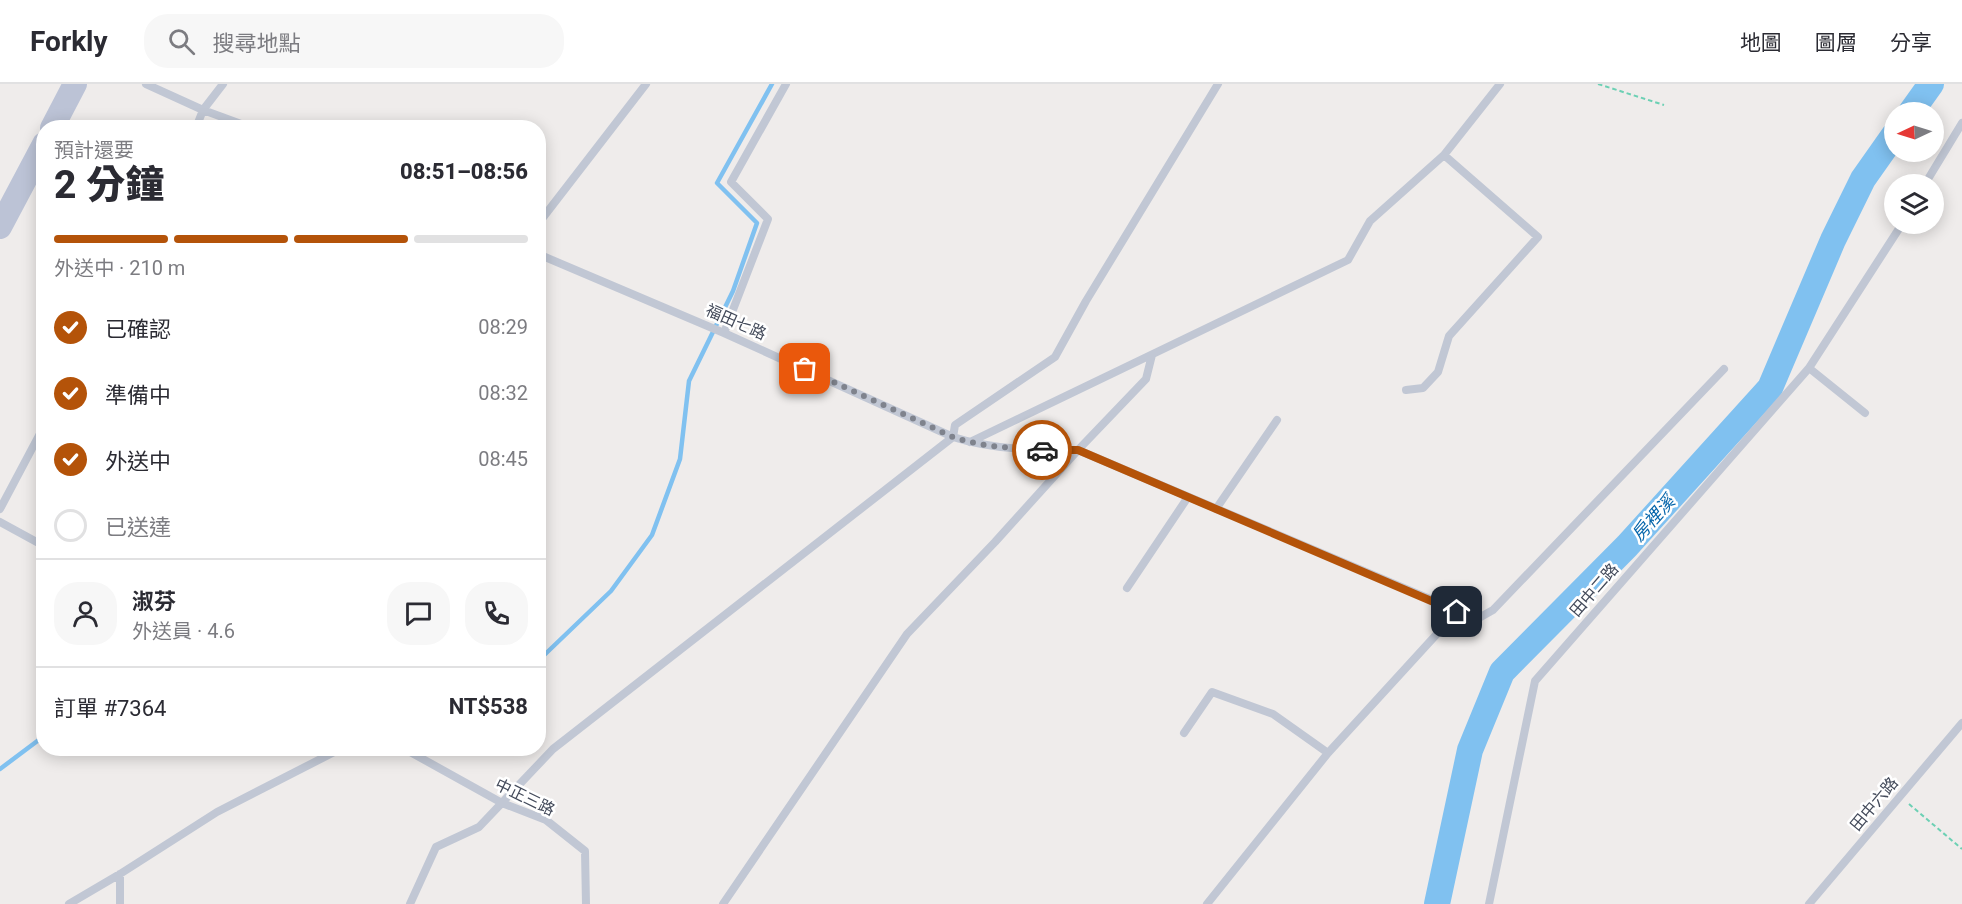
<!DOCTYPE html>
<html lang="zh-TW">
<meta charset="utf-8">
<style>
:root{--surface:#fff;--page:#f7f7f7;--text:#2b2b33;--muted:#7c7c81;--line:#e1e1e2;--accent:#b45309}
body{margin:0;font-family:Roboto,"Noto Sans TC",sans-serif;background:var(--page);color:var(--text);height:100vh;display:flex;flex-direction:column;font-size:22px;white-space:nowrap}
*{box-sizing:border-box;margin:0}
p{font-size:20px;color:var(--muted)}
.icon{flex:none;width:33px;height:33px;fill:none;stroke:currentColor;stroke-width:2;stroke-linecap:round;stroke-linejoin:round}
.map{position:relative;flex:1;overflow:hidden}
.details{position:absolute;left:36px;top:36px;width:510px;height:636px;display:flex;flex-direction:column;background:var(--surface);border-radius:24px;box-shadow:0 3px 15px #0003}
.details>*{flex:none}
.needle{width:39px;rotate:266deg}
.buttons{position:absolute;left:1884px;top:18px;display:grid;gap:12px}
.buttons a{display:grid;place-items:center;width:60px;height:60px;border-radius:50%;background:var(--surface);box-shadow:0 3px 15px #0003;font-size:30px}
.pin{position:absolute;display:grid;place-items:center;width:51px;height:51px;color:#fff;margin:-26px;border-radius:12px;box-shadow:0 3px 9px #0006}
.courier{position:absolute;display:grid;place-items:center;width:60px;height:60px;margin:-30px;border:4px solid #b45309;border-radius:50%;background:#fff;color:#222;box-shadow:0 2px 8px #0007}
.summary em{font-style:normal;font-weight:800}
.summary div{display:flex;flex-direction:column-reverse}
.summary{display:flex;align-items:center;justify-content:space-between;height:102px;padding:0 18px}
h1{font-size:39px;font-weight:800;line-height:45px}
.bar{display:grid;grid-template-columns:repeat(4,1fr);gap:9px 6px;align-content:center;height:72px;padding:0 18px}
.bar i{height:8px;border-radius:4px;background:var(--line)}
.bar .selected{background:var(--accent)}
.bar p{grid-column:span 4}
.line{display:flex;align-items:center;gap:15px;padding:0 18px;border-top:2px solid var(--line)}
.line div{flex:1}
.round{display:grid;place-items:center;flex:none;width:63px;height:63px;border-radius:24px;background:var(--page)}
ol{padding:0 18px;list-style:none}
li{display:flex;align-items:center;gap:18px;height:66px}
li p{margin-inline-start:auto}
li .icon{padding:6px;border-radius:50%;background:var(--accent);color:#fff;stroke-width:4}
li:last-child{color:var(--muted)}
li i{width:33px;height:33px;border:3px solid var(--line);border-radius:50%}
header{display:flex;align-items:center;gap:36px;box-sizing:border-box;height:84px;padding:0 30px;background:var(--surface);border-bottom:2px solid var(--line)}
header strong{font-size:28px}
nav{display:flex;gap:33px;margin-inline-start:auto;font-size:21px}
.search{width:420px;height:54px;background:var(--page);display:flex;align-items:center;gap:15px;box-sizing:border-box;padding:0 21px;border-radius:24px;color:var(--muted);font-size:22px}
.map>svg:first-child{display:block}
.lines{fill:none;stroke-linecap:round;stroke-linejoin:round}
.stream{stroke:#80c1f0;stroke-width:4.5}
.river{stroke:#80c1f0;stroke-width:26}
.path{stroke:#6cd0b4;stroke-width:2;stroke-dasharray:4.5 3;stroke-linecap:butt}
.service{stroke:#c1c7d4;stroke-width:8}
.secondary{stroke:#bcc3d6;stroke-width:24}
.done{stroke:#7f838d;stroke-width:6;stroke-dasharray:0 10.8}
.route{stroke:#b45309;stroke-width:8}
.labels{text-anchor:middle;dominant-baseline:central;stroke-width:5;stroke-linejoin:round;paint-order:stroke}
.street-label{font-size:16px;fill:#434a5a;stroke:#fff}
.water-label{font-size:18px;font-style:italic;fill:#0465ab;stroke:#fff}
</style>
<header>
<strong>Forkly</strong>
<div class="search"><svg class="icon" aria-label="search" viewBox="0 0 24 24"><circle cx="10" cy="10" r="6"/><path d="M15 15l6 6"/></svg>搜尋地點</div>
<nav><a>地圖</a><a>圖層</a><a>分享</a></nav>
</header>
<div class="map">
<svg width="1962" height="820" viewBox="0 0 1962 820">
<rect width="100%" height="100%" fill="#efeceb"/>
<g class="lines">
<path class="stream" d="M538,577L611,507L652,451L680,375L689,297L733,207L757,139L717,99L772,0
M0,685L44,652"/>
<path class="river" d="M1911,28L1931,0
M1437,820L1470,666L1502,588L1627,462L1770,304L1833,156L1863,95L1894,51"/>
<path class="path" d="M1598,0L1664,21
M1909,720L1962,765"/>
<path class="service" d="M146,0L203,26L252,44
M196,44L203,26L223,0
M1925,100L1962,39
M538,140L646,0
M538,170L724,249L953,353C993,366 1036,366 1078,366L1477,535L1493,526L1724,285
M724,249L768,135L731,98L786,0
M1809,284L1865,329
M1406,306L1423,304L1438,288L1449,252L1538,153L1444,71
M970,358L1348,176L1370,137L1444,71L1500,0
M0,425L44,342
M1216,425L1277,336
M0,438L44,462
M1127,504L1188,413
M1184,649L1212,608L1273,630L1328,669
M403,664L502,719L546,736L585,767L586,820
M120,790V820
M69,820L120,790L217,728L342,664
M410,820L436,763L479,743L553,665L953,353L955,341L1055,273L1086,217L1218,0
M723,820L907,550L995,458L1078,366L1146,295L1152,271
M1207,820L1328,669L1457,528
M1489,820L1535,597L1809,284L1902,140
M1809,820L1962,639"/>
<path class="secondary" d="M52,44L75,0
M0,143L44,60"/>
</g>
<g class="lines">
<path class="done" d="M805,285L953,353C982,363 1011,364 1042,366"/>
<path class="route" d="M1042,366H1078L1457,528"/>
</g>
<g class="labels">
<g class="street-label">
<text transform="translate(736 238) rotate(24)">福田七路</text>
<text transform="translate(1594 506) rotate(-49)">田中二路</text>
<text transform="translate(525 713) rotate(26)">中正三路</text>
<text transform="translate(1874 720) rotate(-50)">田中六路</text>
</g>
<g class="water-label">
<text transform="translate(1653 434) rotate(-48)">房裡溪</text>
</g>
</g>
</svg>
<div class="buttons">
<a><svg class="needle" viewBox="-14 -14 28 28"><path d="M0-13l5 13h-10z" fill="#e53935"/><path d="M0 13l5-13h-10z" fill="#7c7c81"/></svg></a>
<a><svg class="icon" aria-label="layers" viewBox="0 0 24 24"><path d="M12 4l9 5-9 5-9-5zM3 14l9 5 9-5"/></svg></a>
</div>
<div class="pin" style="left:805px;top:285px;background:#ea580c"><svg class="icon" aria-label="bag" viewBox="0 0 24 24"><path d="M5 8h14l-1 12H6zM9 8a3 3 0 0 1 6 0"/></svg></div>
<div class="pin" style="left:1457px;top:528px;background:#1f2937"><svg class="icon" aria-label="home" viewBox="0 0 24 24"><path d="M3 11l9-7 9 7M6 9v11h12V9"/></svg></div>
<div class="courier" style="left:1042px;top:366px"><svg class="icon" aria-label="car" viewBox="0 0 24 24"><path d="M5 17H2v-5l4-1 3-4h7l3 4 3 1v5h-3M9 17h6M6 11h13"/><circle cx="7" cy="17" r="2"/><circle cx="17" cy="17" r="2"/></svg></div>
<section class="details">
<div class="summary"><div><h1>2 分鐘</h1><p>預計還要</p></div><em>08:51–08:56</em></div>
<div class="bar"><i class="selected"></i><i class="selected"></i><i class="selected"></i><i></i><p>外送中 · 210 m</p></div>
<ol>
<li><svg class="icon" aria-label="check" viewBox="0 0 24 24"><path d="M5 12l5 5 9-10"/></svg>已確認<p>08:29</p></li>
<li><svg class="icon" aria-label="check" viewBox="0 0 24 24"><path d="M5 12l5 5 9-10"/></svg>準備中<p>08:32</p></li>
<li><svg class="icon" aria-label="check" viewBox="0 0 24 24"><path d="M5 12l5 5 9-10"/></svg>外送中<p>08:45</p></li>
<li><i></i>已送達</li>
</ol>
<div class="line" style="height:108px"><a class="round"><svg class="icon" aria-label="person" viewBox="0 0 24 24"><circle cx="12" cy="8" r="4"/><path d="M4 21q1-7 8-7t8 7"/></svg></a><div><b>淑芬</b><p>外送員 · 4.6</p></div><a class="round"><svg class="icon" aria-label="chat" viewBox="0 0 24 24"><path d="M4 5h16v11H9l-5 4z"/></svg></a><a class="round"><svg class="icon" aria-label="phone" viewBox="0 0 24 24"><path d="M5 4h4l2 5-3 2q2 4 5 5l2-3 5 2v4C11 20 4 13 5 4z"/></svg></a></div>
<div class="line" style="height:78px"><div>訂單 #7364</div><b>NT$538</b></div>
</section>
</div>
